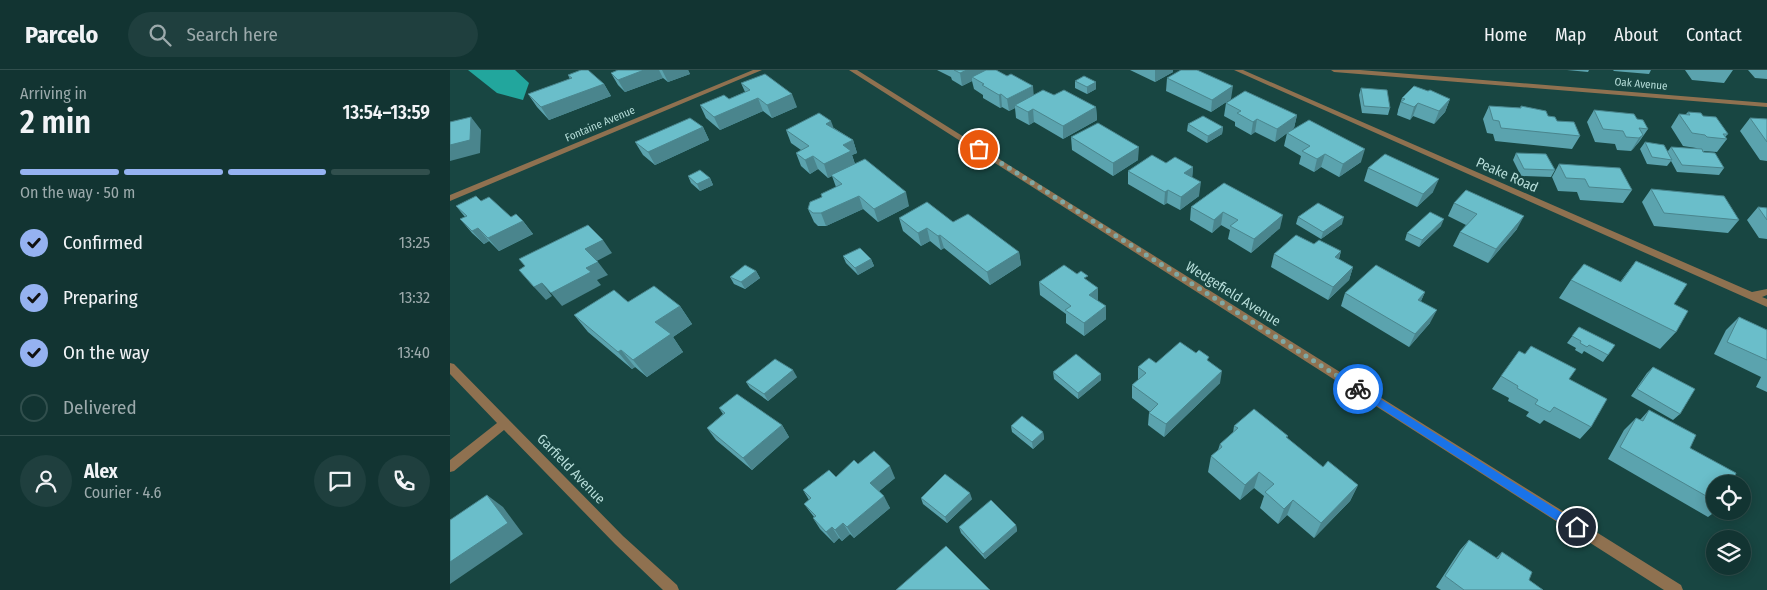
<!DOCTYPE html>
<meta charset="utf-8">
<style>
:root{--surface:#123432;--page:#1f3f3e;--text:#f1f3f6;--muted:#9caaac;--line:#314f4d;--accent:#95b2f1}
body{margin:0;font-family:"Fira Sans Condensed",sans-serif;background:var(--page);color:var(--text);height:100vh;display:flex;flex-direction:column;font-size:19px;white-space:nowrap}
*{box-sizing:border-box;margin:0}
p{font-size:16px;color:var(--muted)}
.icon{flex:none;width:28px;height:28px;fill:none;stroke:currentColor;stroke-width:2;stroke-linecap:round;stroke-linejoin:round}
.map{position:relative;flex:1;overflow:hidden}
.side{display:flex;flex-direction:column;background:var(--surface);width:450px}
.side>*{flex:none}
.fabs{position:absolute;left:1256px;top:405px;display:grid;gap:10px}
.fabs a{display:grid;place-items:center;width:45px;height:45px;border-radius:50%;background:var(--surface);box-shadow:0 2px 12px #0003,0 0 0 1px var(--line);font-size:25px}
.pin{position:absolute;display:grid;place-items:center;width:42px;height:42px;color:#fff;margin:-21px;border:2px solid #fff;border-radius:50%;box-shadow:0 1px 5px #0007}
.courier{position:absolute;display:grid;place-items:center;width:50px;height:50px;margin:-25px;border:4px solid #1a73e8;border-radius:50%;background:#fff;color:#222;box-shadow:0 1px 6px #0007}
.headline em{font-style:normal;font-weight:600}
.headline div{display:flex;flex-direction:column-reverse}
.headline{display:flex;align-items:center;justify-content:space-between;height:85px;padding:0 20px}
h1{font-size:32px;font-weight:600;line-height:38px}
.bar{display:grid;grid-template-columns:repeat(4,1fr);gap:8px 5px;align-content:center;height:60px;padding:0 20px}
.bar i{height:6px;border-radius:4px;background:var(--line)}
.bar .current{background:var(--accent)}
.bar p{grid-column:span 4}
.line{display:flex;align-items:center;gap:12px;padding:0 20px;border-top:1px solid var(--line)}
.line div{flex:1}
.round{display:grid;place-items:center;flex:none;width:52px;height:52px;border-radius:26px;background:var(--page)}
ol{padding:0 20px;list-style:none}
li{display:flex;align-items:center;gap:15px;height:55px}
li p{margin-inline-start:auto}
li .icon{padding:5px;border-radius:50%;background:var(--accent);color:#111;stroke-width:4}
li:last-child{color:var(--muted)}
li i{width:28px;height:28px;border:2px solid var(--line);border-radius:50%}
header{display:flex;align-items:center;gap:30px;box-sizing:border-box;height:70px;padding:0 25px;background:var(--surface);border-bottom:1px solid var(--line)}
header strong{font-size:24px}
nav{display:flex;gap:28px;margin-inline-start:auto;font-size:18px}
.search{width:350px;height:45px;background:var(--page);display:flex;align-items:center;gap:12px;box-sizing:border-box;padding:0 18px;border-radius:28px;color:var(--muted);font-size:19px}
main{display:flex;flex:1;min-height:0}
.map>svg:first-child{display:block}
.water{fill:#22a69d}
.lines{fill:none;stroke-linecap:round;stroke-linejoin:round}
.minor{fill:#8f7150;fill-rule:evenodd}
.wall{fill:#5ba3ae}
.shaded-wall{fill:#4a858d}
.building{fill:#6abeca;stroke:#4a858d}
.route{fill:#1a73e8}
.done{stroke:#7fa8a4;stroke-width:5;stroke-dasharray:0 9}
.labels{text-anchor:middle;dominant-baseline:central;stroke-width:5;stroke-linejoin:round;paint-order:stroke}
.far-street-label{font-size:11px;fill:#b6ddd9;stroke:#184642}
.street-label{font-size:14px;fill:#b6ddd9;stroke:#184642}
</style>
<header>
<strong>Parcelo</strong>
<div class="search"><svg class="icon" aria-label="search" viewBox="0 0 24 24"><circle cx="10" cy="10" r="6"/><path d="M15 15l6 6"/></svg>Search here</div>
<nav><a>Home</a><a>Map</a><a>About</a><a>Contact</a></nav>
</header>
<main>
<section class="side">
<div class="headline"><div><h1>2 min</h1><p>Arriving in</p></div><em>13:54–13:59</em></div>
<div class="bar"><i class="current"></i><i class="current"></i><i class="current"></i><i></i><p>On the way · 50 m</p></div>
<ol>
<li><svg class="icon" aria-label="check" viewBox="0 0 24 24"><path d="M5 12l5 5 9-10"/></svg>Confirmed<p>13:25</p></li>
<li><svg class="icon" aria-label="check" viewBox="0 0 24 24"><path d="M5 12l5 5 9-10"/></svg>Preparing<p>13:32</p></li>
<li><svg class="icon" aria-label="check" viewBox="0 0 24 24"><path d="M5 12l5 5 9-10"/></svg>On the way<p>13:40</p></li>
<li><i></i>Delivered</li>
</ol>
<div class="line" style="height:90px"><a class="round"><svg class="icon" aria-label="person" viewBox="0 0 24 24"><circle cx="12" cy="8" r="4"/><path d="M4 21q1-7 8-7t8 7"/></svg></a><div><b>Alex</b><p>Courier · 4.6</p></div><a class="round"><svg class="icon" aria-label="chat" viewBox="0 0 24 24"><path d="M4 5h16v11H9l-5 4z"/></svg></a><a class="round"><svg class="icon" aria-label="phone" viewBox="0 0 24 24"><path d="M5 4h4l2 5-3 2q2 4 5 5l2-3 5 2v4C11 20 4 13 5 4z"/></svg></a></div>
</section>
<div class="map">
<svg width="1317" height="520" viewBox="0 0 1317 520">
<rect width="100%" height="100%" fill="#184642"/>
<path class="water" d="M18,0H65L79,13L73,30L47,23Z"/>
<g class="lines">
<path class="minor" d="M303,0H312L0,131V125Z
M399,0H407L1231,515L1233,520H1214Z
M784,0H793L1302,222L1317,219V225L1312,227L1317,229V237Z
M881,0H910L1317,33V37L884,2Z
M0,293L4,294L173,466L227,515L229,520H213L165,474L54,360L4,401L0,402V390L47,353L0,304Z"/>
</g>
<path class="wall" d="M168,0H238L240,4L218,12L213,8L175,22L168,15L161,3Z
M487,0H546L557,6L583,16V25H604L646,37L647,50L613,69L584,52L579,55L566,48L565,38L559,41L552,37L550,38L533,28V25L524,19L522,11L512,16L502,10L501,7Z
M680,0H723V2L705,12Z
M1117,0H1139L1138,2Z
M1163,0H1201L1199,4L1164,1Z
M1235,0H1283L1274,13L1242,10Z
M1298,0H1317V9L1305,8Z
M118,5L154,14L161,26L99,50L87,37L78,24L120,9Z
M717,8L781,29L761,42L716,21Z
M625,11L646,19L637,24L625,18Z
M291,13L347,37L322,48L313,41L270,60L256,48L250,35L279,29L295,22Z
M911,18L940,38L938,45L912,43L909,25Z
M952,28L1000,29L995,42L984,54L963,46L960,50L947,45L948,41V40Z
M776,33L847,45L844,58L825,72L805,62L801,65L785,56V52L774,46Z
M1039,36L1070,38L1071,36L1098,46L1107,51L1130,66L1122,79L1045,71L1043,64L1037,63L1033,49Z
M1144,40L1187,49L1198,59L1189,72L1181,81L1167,80L1165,74L1145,72L1137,52Z
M1238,42L1253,46L1278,64L1275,67L1277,69L1267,82L1253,81L1274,98L1269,105L1227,102L1221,91L1217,96L1197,94L1190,79L1195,72L1218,81L1221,77L1247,79L1246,78L1233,76L1221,57L1229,44H1236Z
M1300,48L1317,49V91L1310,90L1290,61Z
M738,54L773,57L772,64L757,73L737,61Z
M253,57L259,70L205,95L193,85L185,72Z
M384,58L403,70L407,83L402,85L405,94L459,136L428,152L413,139L376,156H368L364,152L358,139L372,127L386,117L382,106L378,108L368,99L360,104L351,96L346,83L351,80L341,73L336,60Z
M837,63L911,92L889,107L871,97L864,102L849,94L851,86L834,76Z
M621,67L688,90L663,106L622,80Z
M1066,83L1105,100L1101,107L1071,106L1063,90Z
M716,93L743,97L742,108L749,126L730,140L717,133L714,135L678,114V101Z
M1109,94L1182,120L1173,133L1130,130L1127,122L1108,121L1102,107Z
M918,98L983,122L967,137L914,111Z
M238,106L260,108L263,115L250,121L241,113Z
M774,113L830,158L801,183L778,169L780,160L771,155L762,163L740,150L741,137Z
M1201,119L1289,150L1278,163L1204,156L1192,132Z
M31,131L61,147L73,151L83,164L49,181L39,171L34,174L22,163L10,149L15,147L6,136Z
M1004,133L1067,159L1038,193L1003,176L1010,162L1016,155L998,146Z
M1308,137L1317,138V169L1309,168L1297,150Z
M848,147L892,154L871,169L846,154Z
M449,148L503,152L569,182L571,195L540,215L494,178L491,180L480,171L471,176L453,161Z
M991,156L969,177L955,170L957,163Z
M864,174L891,181L889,189L903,197L899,210L878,230L821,197L824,184Z
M393,186L421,189L424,196L408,205L396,193Z
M1186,191L1224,234L1226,262L1210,279L1109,228L1121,210L1170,212Z
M306,201L310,208L295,219L284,214L280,207Z
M638,211L648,231L656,249L634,266L616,253V244L590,225L589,212Z
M975,222L971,231L980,253L959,277L891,236L895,223Z
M178,232L230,236L242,254L223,267L233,282L197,307L185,297L182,299L138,262L124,245Z
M1289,247L1317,260V322L1306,317L1311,307L1264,284L1276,260Z
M1129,257L1158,285L1153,292L1134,281L1132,284L1125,280L1126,278L1117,273Z
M758,291L770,313L714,367L698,355L699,343L700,342L682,328V315L688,310V297L706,293Z
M1203,297L1230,344L1223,350L1181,326L1197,303Z
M603,302L651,310L628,329L604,309Z
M1051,306L1119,309L1141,357L1130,369L1094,350L1090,354L1076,346L1079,342L1058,331L1059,328L1042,319Z
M347,307L318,331L300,318L296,312Z
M269,338L332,355L339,367L302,400L266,370L257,358L273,344Z
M1199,340L1240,378L1265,414L1266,441L1258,447L1158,389L1174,360L1186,348L1190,350Z
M561,356L593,362L594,369L583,379L562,362Z
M784,356L838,366L837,368L873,397L908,415L900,431L864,468L837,445L828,454L810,438L814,426L804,418L790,430L758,402L761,386L768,380L770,374L783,363Z
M408,394L445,408L429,421L440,438L404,468L400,464L392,471L389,468L384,473L370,459L363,448L364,447L354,434L359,430L353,420L386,407Z
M471,428L522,429L497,453L473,434Z
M566,455L567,461L535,489L511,463L509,457Z
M1019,470L1046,488L1052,482L1079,510L1093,520H991L986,517L1010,480Z"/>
<path class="shaded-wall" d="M194,0H209L213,8L175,22L168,10Z
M212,0H238L240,4L218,12Z
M517,0H543L522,7V11L512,16L510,3Z
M705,0H723V2L705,12Z
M646,12V19L637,24V17Z
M154,14L161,26L99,50L91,37Z
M583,16L584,28L565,35V38L559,41L557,29Z
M783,16L781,29L761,42L762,30Z
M342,24L347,37L322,48L317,35Z
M551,24L552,37L550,38L549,25Z
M308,28L313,41L270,60L264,47Z
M1000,29L995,42L984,54L989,41Z
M968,33L963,46L960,50L964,37Z
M646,37L647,50L613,69V56Z
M583,39L584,52L579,55L578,42Z
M847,45L844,58L825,72L827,59Z
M21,47L31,60L30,83L0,91V75Z
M807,49L805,62L801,65L803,52Z
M381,51L386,64L376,54Z
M253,57L259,70L205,95L198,82Z
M773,57L772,64L757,73L758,66Z
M1193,65L1184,78L1181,81L1189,68Z
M403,70L407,83L402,85L405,94L378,108L374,94L393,75Z
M689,77L688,90L663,106V93Z
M915,79L911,92L889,107L893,94Z
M875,84L871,97L864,102L867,89Z
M363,86L368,99L360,104L355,90Z
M743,97L742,110L734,103Z
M260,108L263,115L250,121L247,114Z
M989,109L983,122L967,137L973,124Z
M751,112L749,126L730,140L731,127Z
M718,120L717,133L714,135L715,122Z
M456,122L459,136L428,152L424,139Z
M409,126L413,139L376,156L371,143Z
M773,142L771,155L762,163L764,150Z
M833,145L830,158L801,183L804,169Z
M1074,146L1067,159L1038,193L1046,179Z
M894,147L892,154L871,169L873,162Z
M994,149L991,156L969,177L972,170Z
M73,151L83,164L49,181L38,168Z
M28,158L39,171L34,174L22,161Z
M477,158L480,171L471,176L468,163Z
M490,165L494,178L491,180L488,166Z
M153,170L162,183L145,192L135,179Z
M891,181L887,194L885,187Z
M569,182L571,195L540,215L537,202Z
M421,189L424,196L408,205L405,198Z
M148,192L158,205L147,210L151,215L112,236L101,223L136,198Z
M903,197L899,210L878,230L883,217Z
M306,201L310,208L295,219L291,212Z
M92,213L102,226L96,230L84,217Z
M648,218V231L639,225Z
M975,222L969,235L968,230Z
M230,236L242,254L223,267L233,282L197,307L183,290L205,252Z
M656,236V249L634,266V253Z
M987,240L980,253L959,277L965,264Z
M171,280L185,297L182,299L168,282Z
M343,300L347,307L318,331L314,324Z
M772,301L770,313L714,367L716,354Z
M651,304V310L628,329V323Z
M332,355L339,367L302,400L293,388Z
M593,362L594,369L583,379L582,372Z
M440,396L445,408L426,424L420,413Z
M809,402L804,418L790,430L795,415Z
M908,415L900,431L864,468L871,453Z
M520,423L522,429L497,453L495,447Z
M37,425L53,437L73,464L0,514V492Z
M434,426L440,438L404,468L397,457Z
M843,430L837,445L828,454L834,439Z
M393,453L400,464L392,471L385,460Z
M566,455L567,461L535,489L533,484Z
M382,457L389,468L384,473L376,462Z"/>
<path class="building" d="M131,0H138L154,14L91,37L78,24L122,8L118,5Z
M168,0H194L168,10L161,3Z
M504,0H517L510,3Z
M536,0H546L557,6L561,4L583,16L557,29L551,24L549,25L532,15L534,14L522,7Z
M731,0H747L783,16L762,30L717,8Z
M315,4L342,24L317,35L308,28L264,47L250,35L274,25L279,29L300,20L291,13Z
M634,6L646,12L637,17L625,11Z
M964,16L978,21L980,20L1000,29L989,41L968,33L964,37L951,32L955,29L952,28Z
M911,18L937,20L940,38L914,36Z
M593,20L604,25L614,20L646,37L613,56L583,39L578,42L565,35Z
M795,21L847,45L827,59L807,49L803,52L787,43L791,41L776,33Z
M1039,36L1071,38V36L1096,41L1098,46L1105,47L1107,51L1124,52L1130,66L1051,58L1049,51L1043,50Z
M1144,40L1184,44L1187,49L1193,50L1198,59L1189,58L1193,65L1189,68L1176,67L1173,61L1153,59Z
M1238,42L1251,43L1253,46L1266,47L1278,64H1273L1277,69L1257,67L1255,65L1242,63L1229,44L1240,45Z
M369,43L381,51L376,54L403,70L393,75L401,81L374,94L363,86L355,90L346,83L359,76L336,60Z
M753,46L773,57L758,66L738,54Z
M21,47L20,70L0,75V52Z
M240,48L253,57L198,82L185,72Z
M1300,48L1317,49V72Z
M859,50L915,79L893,94L875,84L867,89L852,81L860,76L837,63Z
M648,53L689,77L663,93L621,67Z
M1195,72L1214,75L1222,90L1202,87Z
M1221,77L1252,79L1253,82L1265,83L1274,98L1232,95Z
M1066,83L1096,84L1105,100L1074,99Z
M935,84L989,109L973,124L918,98Z
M702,85L716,93L725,87L743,97L734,103L751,112L731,127L718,120L715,122L678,101Z
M415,89L456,122L424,139L409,126L371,143H363L358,139L360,132L372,127L371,124L392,114L381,105Z
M1109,94L1170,98L1182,120L1139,117L1135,109L1116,108Z
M250,100L260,108L247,114L238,106Z
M774,113L833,145L804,169L780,156L788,150L773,142L764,150L741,137Z
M1201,119L1274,126L1289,150L1214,143Z
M1016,120L1074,146L1046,179L1010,162L1027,144L1004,133Z
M26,126L31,131L39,127L61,147L66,144L73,151L38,168L28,158L22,161L10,149L17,146L6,136Z
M477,132L503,152L518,144L569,182L537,202L490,165L488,166L477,158L468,163L449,148Z
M868,133L894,147L873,162L848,147Z
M1308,137L1317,138V150Z
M980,142L994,149L972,170L957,163Z
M138,155L153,170L135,179L148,192L136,198L141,202L101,223L92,213L84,217L69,200L75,196L69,189Z
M846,165L864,174L869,170L891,181L885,187L903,197L883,217L824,184Z
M410,178L421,189L405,198L393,186Z
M1186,191L1237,214L1224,234L1238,241L1226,262L1121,210L1134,194L1171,212Z
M295,195L306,201L291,212L280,207Z
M614,195L627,204L631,201L638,206L634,208L648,218L639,225L656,236L634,253L615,240L621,236L589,212Z
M926,195L975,222L968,230L987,240L965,264L895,223Z
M204,216L230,236L205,252L221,264L183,290L171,280L168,282L124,245L164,220L178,232Z
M1289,247L1317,260V290L1277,272Z
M1129,257L1165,275L1158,285L1139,275L1137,277L1130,273L1131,271L1122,266Z
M730,272L746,283L749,280L759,287L757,290L772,301L716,354L699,343L708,334L682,315L696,303L688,297L699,288L706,293Z
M1081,276L1126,299L1119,309L1157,329L1141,357L1104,337L1100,342L1085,334L1088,330L1067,318L1068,316L1051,306L1069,281L1075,284Z
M626,284L651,304L628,323L603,302Z
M325,289L343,300L314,324L296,312Z
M1203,297L1245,319L1230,344L1187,319Z
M287,324L332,355L293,388L257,358L275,343L269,338Z
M804,339L838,366L836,367L873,397L878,391L908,415L871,453L843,430L834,439L815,422L824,414L809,402L795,415L761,386L772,377L770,374L788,358L784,356Z
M1199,340L1246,365L1240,378L1286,403L1282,414H1265V431L1170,377L1186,348L1193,351Z
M572,346L593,362L582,372L561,356Z
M424,381L440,396L420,413L434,426L397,457L393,453L385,460L382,457L376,462L363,448L366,446L354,434L361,428L353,420L379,400L386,407L404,390L408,394Z
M495,404L520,423L495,447L471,428Z
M37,425L58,453L0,492V450Z
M541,430L566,455L533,484L509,457Z
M1019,470L1048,489L1052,482L1082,502L1079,510L1093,520H1014L995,506Z
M496,476L540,520H446Z"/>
<path class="route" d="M908,315L1130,454V461H1123L904,321L903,319Z"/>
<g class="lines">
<path class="done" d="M529,79L908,319"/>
</g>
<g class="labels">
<g class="far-street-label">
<text transform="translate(1191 14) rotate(5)">Oak Avenue</text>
<text transform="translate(150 54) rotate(-23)">Fontaine Avenue</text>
</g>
<g class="street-label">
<text transform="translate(1057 105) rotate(24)">Peake Road</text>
<text transform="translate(783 224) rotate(32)">Wedgefield Avenue</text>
<text transform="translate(121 399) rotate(46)">Garfield Avenue</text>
</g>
</g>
</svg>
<div class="fabs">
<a><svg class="icon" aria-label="locate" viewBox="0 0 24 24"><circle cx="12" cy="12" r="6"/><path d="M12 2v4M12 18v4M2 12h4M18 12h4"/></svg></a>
<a><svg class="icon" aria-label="layers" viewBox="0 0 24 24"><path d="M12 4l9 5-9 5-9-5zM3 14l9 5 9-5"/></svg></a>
</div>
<div class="pin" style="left:529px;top:79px;background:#ea580c"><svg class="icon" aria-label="bag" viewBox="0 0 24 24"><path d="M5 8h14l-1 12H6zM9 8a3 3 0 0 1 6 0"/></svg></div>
<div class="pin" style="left:1127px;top:457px;background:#1f2937"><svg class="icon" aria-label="home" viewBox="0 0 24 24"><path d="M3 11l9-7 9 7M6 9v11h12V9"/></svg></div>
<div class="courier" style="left:908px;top:319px"><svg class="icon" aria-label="bike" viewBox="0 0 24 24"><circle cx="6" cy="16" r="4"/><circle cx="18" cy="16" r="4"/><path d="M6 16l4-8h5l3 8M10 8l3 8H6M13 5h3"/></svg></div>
</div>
</main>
